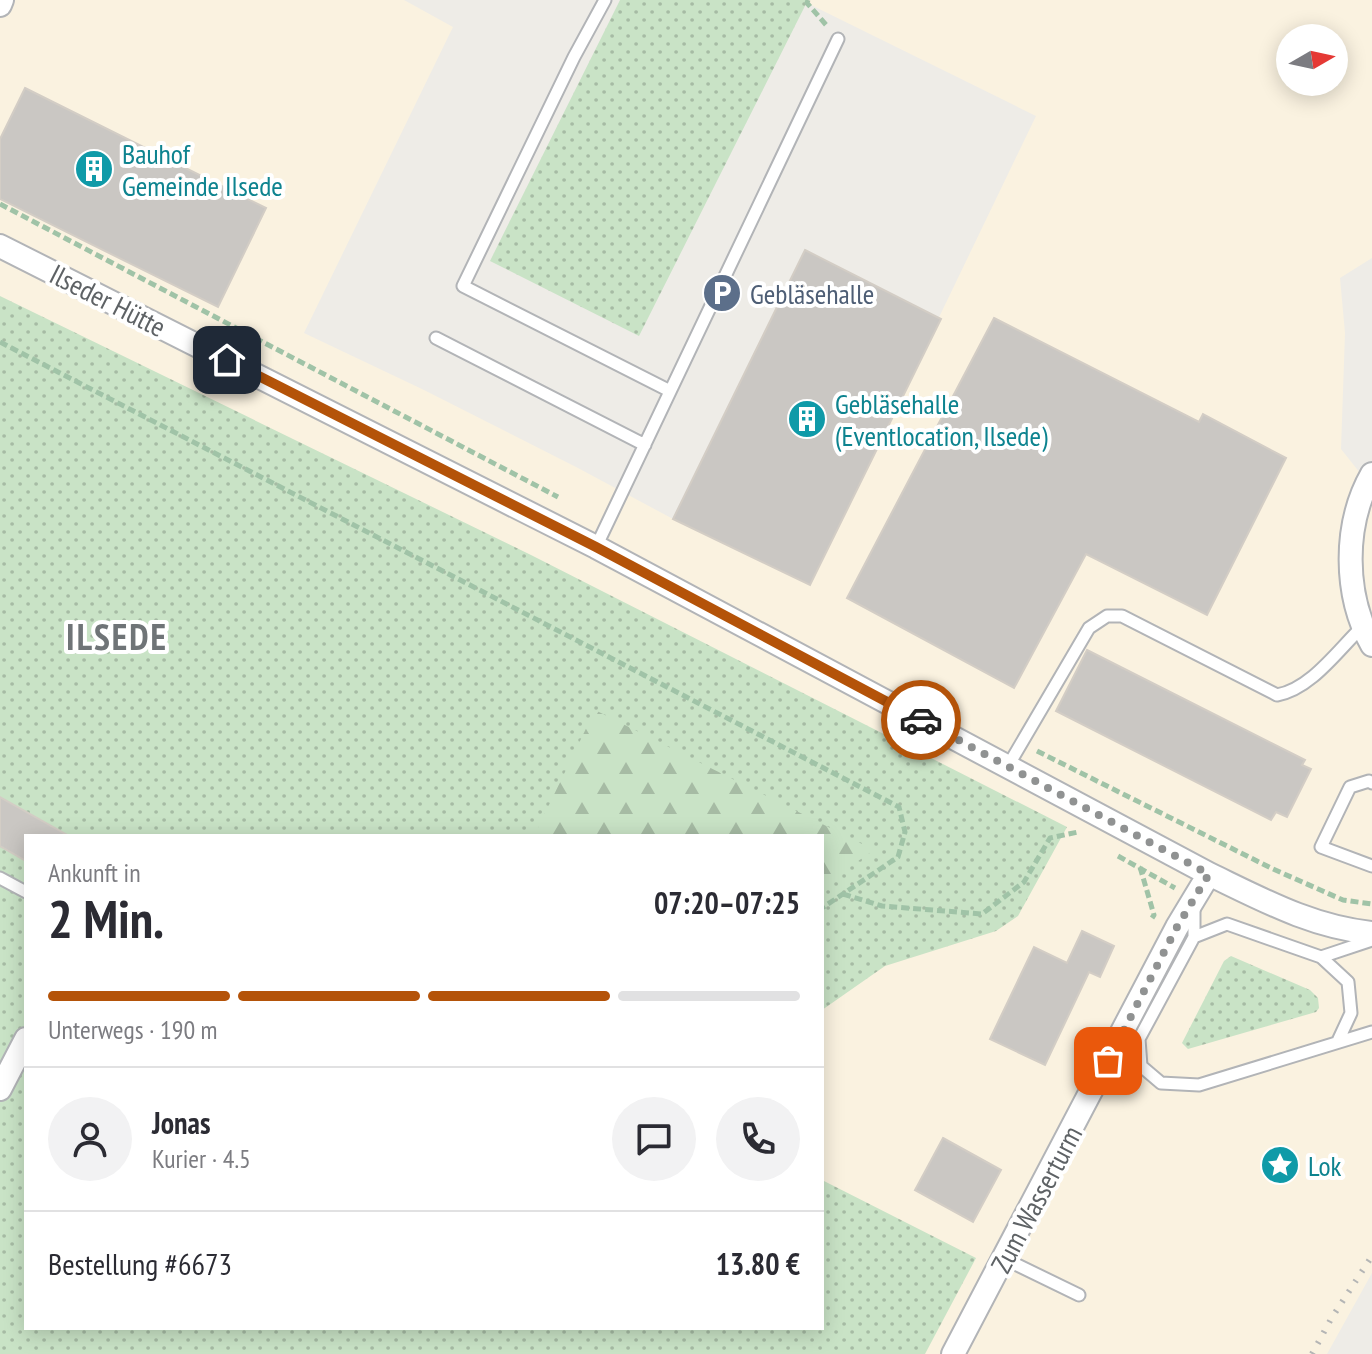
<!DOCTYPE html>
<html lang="de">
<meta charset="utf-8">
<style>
:root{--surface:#fff;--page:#f2f2f3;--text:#2b2b33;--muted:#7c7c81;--line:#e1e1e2;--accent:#b45309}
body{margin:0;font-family:"PT Sans Narrow",sans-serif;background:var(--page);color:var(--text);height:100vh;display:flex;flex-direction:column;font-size:30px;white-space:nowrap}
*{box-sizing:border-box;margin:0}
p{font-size:26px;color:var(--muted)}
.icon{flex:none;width:44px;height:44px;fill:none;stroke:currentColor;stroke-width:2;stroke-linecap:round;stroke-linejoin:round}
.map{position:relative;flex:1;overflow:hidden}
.side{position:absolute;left:24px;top:834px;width:800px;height:496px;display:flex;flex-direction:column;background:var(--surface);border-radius:0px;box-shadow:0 4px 20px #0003}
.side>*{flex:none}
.needle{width:52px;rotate:81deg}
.buttons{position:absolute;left:1276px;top:24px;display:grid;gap:16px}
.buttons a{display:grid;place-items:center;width:72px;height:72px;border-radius:50%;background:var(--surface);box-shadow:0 4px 20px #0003;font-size:40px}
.pin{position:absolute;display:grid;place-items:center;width:68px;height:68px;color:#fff;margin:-34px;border-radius:16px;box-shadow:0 4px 12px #0006}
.courier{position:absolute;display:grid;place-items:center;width:80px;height:80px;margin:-40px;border:6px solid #b45309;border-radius:50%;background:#fff;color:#222;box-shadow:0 2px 10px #0007}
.head em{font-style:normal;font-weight:800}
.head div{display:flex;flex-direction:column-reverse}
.head{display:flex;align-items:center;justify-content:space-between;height:136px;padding:0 24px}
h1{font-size:52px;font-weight:800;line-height:60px}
.bar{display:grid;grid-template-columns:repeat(4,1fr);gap:12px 8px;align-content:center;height:96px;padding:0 24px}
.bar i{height:10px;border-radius:6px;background:var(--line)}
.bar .current{background:var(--accent)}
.bar p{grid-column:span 4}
.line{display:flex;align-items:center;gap:20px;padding:0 24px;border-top:2px solid var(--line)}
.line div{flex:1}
.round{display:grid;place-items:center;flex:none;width:84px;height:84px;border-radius:42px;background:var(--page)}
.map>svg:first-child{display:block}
.commercial{fill:#faf2e0;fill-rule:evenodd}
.green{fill:url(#green-dots)}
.forest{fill:url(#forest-firs)}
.building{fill:#cac7c3;stroke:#d3cdc5;stroke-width:2}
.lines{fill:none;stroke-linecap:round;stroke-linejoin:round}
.service-casing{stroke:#b2b4b7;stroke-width:15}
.minor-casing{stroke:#b2b4b7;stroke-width:26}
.path{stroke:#a0c3a7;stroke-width:5;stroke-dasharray:8 4;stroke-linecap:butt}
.service{stroke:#fff;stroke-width:11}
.minor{stroke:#fff;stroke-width:22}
.rail{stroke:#b4b5b5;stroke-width:6;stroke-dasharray:2 10;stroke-linecap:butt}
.done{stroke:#909292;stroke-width:8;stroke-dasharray:0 14.4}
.route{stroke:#b45309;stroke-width:10}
.labels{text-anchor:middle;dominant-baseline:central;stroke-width:8;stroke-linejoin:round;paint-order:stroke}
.culture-label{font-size:28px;fill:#0d838f;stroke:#fff;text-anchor:start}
.service-label{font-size:28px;fill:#4e5e75;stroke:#fff;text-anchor:start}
.street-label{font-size:28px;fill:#5e6265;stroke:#fff}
.district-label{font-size:36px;font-weight:bold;letter-spacing:2px;fill:#6f7477;stroke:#fff}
</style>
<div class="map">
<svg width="1372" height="1354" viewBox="0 0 1372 1354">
<defs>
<pattern id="green-dots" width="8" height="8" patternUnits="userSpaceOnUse" patternTransform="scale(2)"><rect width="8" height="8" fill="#c9e3c6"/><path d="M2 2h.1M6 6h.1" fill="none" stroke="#a6bba4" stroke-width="1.8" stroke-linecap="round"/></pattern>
<pattern id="forest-firs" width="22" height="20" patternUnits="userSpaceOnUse" patternTransform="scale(2)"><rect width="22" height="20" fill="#c9e3c6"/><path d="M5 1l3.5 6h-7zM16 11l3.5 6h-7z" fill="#a6bba4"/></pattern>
</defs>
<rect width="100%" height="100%" fill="#eeece7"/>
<path class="commercial" d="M0,0H404L453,27L304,333L424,390L578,468L673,519L810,585L1036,116L807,3L808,0H1372V258L1340,278L1345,333L1341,449L1372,488V1273L1327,1354H0ZM1290,38H1334V82H1290ZM26,836H822V1328H26Z"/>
<path class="green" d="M620,0H808L639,336L490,261Z
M0,296L531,555L1067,827L1018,916L996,931L885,966L822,1010V836H26V1328H822V1180L976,1258L925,1354H0Z
M1231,956L1310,990L1318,998L1319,1008L1316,1012L1188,1049L1182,1043L1224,961Z"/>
<path class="forest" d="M595,710L874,850L822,886V836H534Z"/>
<path class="building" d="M25,88L266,208L218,307L0,199V139Z
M805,250L941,319L810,585L673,519Z
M994,318L1199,422L1203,414L1286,458L1207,615L1086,554L1014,688L847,598Z
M1087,650L1305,760L1302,765L1311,769L1287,817L1276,812L1271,820L1056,711Z
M0,797L69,836H26V861L0,846Z
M1082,931L1114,946L1100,977L1089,972L1045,1065L990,1039L1034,947L1067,963Z
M943,1138L1001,1170L973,1222L915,1190Z"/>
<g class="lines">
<defs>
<path id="service" d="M605,0L574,57L463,286L670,391
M436,338L645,445
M596,547L838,39
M1008,766L1089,628L1107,616H1122L1277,695C1311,689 1338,650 1362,627
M1372,783L1369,781L1350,787L1321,847L1372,866
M0,878L26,892
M1194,906V937L1139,1039L1141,1066L1161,1083L1199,1085L1372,1032
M1194,937L1227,924L1321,957L1348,982L1351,1013L1338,1041
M1321,957L1372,940
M1005,1259L1079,1295"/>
<path id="minor" d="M0,5L2,0
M0,246L596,547L1209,874C1263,900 1312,927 1372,933
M1372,474C1343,525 1344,595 1372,645
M0,1089L26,1039
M953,1354L1177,927L1209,874"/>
</defs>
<use href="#service" class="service-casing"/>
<use href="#minor" class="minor-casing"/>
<path class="path" d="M808,0L807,3L827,26
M0,204L558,497
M0,342L899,807L905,832L898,857L822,908
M1037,751L1273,869L1343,900L1372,904
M1118,856L1175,888
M1140,867L1154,915L1152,918
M843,894L882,906L982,914L1024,882L1050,838L1078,832"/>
<use href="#service" class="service"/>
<use href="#minor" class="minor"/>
<path class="rail" d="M1312,1354L1331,1319L1372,1256"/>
</g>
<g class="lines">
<path class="done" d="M921,720L1209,874L1177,927L1108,1061"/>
<path class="route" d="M227,360L596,547L921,720"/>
</g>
<defs>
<symbol id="building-disc" viewBox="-11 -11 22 22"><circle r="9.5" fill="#0f9aa8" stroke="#fff"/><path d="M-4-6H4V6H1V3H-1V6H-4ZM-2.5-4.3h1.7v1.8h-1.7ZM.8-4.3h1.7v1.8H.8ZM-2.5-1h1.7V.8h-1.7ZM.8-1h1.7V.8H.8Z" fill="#fff"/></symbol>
<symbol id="parking-disc" viewBox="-11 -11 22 22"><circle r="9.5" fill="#5c6f8a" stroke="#fff"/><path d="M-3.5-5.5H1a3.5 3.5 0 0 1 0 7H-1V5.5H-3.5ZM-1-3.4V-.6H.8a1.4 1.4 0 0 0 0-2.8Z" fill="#fff"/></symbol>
<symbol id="sight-disc" viewBox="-11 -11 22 22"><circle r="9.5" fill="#0f9aa8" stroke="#fff"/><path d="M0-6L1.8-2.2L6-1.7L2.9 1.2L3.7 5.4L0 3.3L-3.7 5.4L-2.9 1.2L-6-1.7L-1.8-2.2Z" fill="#fff"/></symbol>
</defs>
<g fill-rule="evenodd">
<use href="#building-disc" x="72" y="147" width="44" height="44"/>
<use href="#parking-disc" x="700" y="271" width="44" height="44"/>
<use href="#building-disc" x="785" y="397" width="44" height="44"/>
<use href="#sight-disc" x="1258" y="1143" width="44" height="44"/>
</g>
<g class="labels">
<g class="culture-label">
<text x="122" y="153">Bauhof<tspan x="122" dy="32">Gemeinde Ilsede</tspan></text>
<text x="835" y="403">Gebläsehalle<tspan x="835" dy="32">(Eventlocation, Ilsede)</tspan></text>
<text x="1308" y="1165">Lok</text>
</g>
<g class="service-label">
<text x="750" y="293">Gebläsehalle</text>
</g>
<g class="street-label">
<text transform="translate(108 300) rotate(27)">Ilseder Hütte</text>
<text transform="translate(1036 1199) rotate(-62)">Zum Wasserturm</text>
</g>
<g class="district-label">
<text x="117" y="636">ILSEDE</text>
</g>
</g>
</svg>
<div class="buttons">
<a><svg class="needle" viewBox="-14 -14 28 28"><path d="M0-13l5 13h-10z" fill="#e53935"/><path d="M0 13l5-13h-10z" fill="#7c7c81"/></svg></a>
</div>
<div class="pin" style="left:1108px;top:1061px;background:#ea580c"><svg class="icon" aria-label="bag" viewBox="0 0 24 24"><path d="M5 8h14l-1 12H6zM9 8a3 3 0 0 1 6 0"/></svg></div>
<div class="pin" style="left:227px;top:360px;background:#1f2937"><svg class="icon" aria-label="home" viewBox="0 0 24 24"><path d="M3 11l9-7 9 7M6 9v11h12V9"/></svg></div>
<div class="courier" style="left:921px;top:720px"><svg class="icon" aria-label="car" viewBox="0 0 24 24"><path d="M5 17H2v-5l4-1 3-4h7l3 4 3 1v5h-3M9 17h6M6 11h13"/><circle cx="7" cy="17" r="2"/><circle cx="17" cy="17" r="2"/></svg></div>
<section class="side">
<div class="head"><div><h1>2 Min.</h1><p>Ankunft in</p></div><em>07:20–07:25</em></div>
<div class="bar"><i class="current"></i><i class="current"></i><i class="current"></i><i></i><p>Unterwegs · 190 m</p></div>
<div class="line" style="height:144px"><a class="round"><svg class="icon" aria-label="person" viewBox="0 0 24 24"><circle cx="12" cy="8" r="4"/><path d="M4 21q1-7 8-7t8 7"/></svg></a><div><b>Jonas</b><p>Kurier · 4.5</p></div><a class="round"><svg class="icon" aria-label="chat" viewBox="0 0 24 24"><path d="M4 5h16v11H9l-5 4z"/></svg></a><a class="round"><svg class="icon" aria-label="phone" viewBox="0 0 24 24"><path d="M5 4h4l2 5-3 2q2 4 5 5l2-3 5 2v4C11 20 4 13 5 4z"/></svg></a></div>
<div class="line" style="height:104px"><div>Bestellung #6673</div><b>13.80 €</b></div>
</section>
</div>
